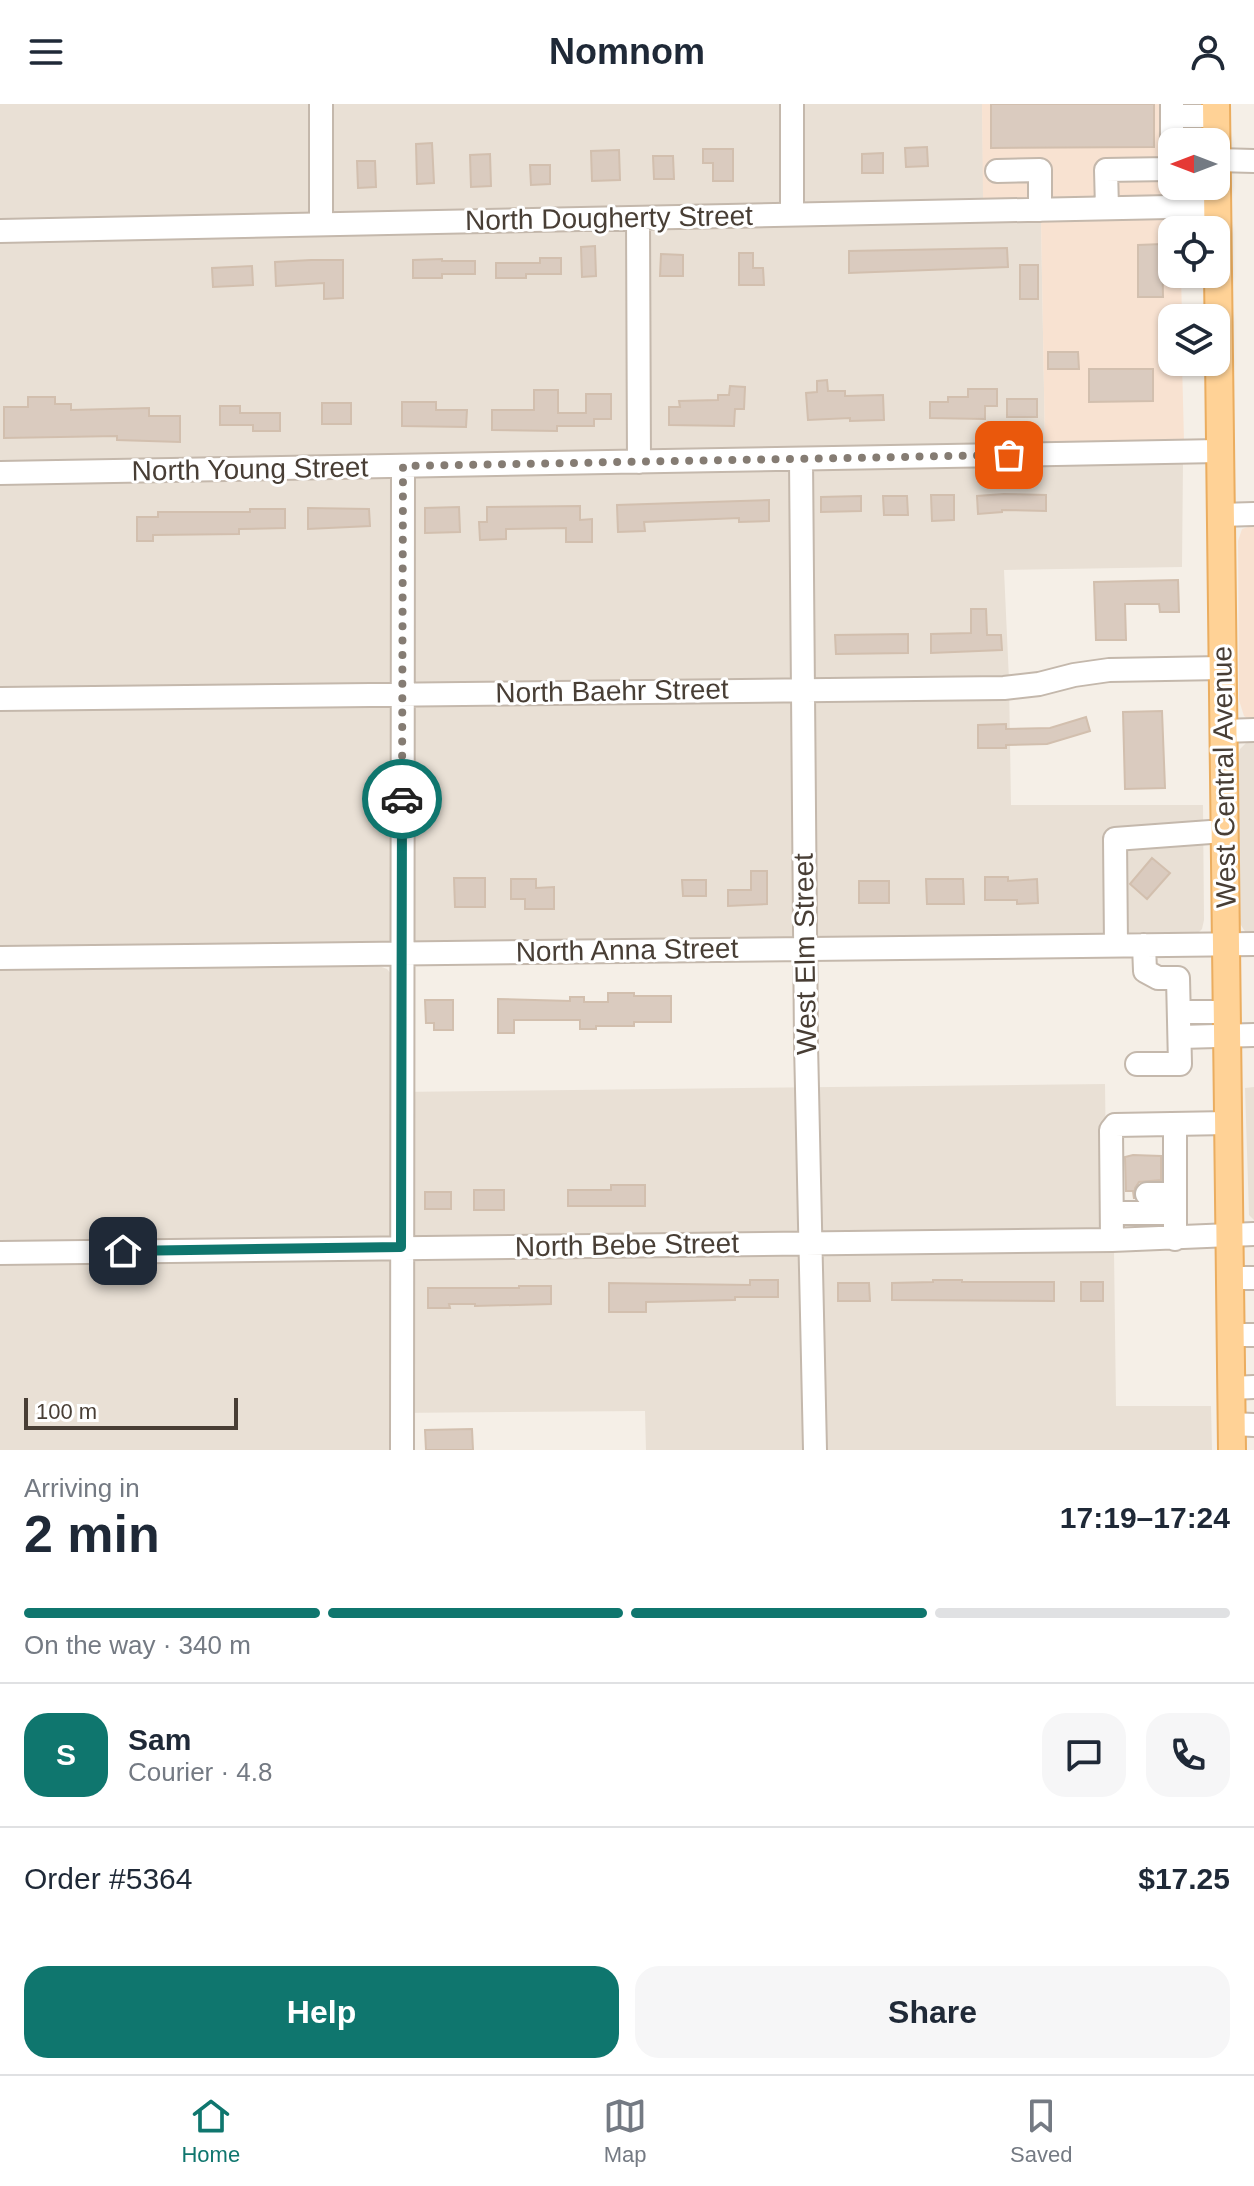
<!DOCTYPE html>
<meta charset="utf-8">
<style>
:root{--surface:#fff;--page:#f6f6f7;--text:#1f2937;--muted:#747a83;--line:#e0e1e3;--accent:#0f766e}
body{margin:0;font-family:Arial,sans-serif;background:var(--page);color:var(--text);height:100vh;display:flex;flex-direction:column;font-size:30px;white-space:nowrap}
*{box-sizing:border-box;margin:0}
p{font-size:26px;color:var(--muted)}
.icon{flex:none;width:44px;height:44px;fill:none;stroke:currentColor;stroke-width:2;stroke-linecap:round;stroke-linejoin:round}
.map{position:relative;height:1346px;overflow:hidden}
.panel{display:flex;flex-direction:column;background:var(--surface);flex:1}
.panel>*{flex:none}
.needle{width:52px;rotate:270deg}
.buttons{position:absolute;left:1158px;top:24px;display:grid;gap:16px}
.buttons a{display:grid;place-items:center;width:72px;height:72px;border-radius:16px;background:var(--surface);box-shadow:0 2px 6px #0004;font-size:40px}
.scale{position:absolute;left:24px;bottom:20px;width:214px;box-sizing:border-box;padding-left:8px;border:4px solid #483e35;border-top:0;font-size:22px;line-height:28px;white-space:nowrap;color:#483e35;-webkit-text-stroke:6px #fff;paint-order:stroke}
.pin{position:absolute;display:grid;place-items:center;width:68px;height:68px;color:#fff;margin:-34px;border-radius:16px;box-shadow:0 4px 12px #0006}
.courier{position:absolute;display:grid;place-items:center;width:80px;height:80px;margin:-40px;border:6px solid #0f766e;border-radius:50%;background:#fff;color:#222;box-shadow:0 2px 10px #0007}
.summary em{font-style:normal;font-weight:800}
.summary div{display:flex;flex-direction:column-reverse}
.summary{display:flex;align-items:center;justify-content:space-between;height:136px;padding:0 24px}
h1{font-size:52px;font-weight:800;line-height:60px}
.bar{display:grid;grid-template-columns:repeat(4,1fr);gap:12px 8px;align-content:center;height:96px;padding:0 24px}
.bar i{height:10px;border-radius:6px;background:var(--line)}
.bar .selected{background:var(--accent)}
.bar p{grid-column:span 4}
.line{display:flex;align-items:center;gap:20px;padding:0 24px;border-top:2px solid var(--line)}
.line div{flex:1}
.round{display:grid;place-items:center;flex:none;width:84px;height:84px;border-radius:24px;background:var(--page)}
.cta{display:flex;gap:16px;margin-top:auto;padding:16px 24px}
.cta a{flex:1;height:92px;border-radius:24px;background:var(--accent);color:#fff;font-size:32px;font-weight:800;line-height:92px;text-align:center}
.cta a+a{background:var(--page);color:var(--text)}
header{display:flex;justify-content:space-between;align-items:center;height:104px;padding:0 24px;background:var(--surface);font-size:36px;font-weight:800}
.tab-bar{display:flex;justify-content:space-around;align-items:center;height:112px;border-top:2px solid var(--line);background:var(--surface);font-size:22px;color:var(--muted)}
.tab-bar a{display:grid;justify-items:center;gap:4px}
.tab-bar .selected{color:var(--accent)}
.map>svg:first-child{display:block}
.residential{fill:#e9e0d5}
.commercial{fill:#f8e2d1}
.building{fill:#dacbbf;stroke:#d2bfae;stroke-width:2}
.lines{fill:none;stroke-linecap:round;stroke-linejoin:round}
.minor-casing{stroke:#c4b8ac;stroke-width:26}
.major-casing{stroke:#ebad5f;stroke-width:30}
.minor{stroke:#fff;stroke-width:22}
.major{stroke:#ffd296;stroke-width:26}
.done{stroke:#857c73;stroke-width:8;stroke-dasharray:0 14.4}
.route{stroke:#0f766e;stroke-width:10}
.labels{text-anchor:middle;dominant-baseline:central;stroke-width:6;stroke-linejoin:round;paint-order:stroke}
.street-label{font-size:28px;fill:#483e35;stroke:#fff}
</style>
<header><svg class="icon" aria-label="menu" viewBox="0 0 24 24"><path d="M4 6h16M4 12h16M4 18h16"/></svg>Nomnom<svg class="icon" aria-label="person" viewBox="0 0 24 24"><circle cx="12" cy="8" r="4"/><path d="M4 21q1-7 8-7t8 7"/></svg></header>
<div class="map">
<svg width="1254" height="1346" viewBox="0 0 1254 1346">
<rect width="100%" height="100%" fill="#f5efe7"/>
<path class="residential" d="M0,0H982L984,118L1041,117L1045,341L0,361Z
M1183,359L1182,463L1004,466L1009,576L1011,701H1203L1204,816L1202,825L1196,831L0,847V381Z
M1254,637V834H1252L1246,829L1239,818L1237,655L1240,645L1246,639Z
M379,862L387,865L392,871L395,988L1105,980L1107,1130L1114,1147L1116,1302H1211L1212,1346H646L645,1307L393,1309V1346H0V866Z
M1254,983V1116L1249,1111L1245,984Z"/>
<path class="commercial" d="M982,0H1181L1172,38V82H1182V92L983,96Z
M1180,113V126H1172V170H1181L1182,214H1172V258H1182L1184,337L1045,341L1041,117Z
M1254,421V617H1251L1244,612L1239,596L1238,437L1242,425Z"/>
<path class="building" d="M991,0H1154V43L991,44Z
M432,39L434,79L417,80L416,40Z
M927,43L928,62L906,63L905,44Z
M703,45H733V77H713V59H703Z
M619,46L620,76L592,77L591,47Z
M883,49V69H862V50Z
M490,50L491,82L471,83L470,51Z
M653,52H673L674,75H654Z
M357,57H375L376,83L358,84Z
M530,61H550V80L531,81Z
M1162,140L1163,193H1138V141Z
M595,142L596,172L582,173L581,143Z
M1007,144L1008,163L849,169V147Z
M739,149H753V164H763L764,181H739Z
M661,150L683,151V172H660Z
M540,154H561V170H526V174H496V159H540Z
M442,155V157H475V170H442V174H413V156Z
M311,156H343V194L324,195V179L276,182L275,158Z
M1020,161H1038V195H1020Z
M252,162L253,181L213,183L212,164Z
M1048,248H1078L1079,265H1048Z
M1089,265H1153V297L1089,298Z
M827,276L828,287H845V292L883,291L884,316L850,317V314L808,316L806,289L817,288V277Z
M730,282L745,283L744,305H735L734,322L669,321V303H680L679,297L718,296V291H729Z
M968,285H997V302H985V315L930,314V298H948V293H968Z
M534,286H558V309H586V290H611V315H594V322H557V327L492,326V306H534Z
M28,293H55V300H71V306L149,304V312H180V338L117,336V332L4,334V303H28Z
M1007,295H1037V313H1007Z
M402,298H436V306H467L466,323L402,322Z
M322,299H351V320H322Z
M220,302H240V309H280V327H253V321H220Z
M1004,390L1046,391V407L1002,406V408L978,410L977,392Z
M931,391H954V416L932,417Z
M861,392V407L821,408V393Z
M883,392H907L908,411H884Z
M769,396V417L739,418V414L644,418L645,427L618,428L617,401Z
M580,402V416L592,415V438H566V424L506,425V435L480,436L479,418H487V403Z
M459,403L460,428L425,429V404Z
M308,404L369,405L370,422L308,425Z
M250,405H285V424L239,425V430L153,431V437H137V413H158V408H250Z
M1178,476L1179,508H1160L1159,500H1125L1126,536H1096L1094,478Z
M971,505H986L987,531H1001L1002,546L931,549V530L971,529Z
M908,530V549L836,550L835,531Z
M1162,607L1165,684L1125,685L1123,608Z
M1086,613L1090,627L1047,640L1006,641V644H978V621L1006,620V625L1050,624Z
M1152,754L1170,769L1147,795L1130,780Z
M751,767H767V800L728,802V786H751Z
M985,773H1008V777L1037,775L1038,799L1017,800V796H985Z
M454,774H485V803H455Z
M511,775H536V784L554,783V805H525V795H511Z
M926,775H963L964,800H927Z
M682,776H706V792H683Z
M859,777H889V799H859Z
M608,889H634V892H671V918H634V922H596V925H580V916H514V929H498V895L570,897V893H584V898H608Z
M425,896H453V926H434V919H426Z
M1133,1051L1161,1052V1076L1139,1078L1135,1084L1134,1095L1133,1087H1126L1125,1053Z
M611,1081H645V1102H568V1086H611Z
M474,1086H504V1106H474Z
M425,1088H451V1105H425Z
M750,1176H778V1193H735V1196L646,1198V1208H609V1179L750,1181Z
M933,1176H962V1178H1054V1197L892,1196V1179L933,1178Z
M1081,1178H1103V1197H1081Z
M838,1179H869L870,1197H838Z
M519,1182H551V1200L475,1202V1200H449L450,1204H428V1184H519Z
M472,1325L473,1346H426L425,1326Z"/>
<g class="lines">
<defs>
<path id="minor" d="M321,0V120
M792,0V110
M1172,0V38
M1172,12H1216
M1217,56L1254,57
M997,67L1040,66V106
M1107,104L1106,66L1169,65L1172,63
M638,114L639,358
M0,127L1217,102
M801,355L806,940L815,1346
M0,369L1219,347
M1220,411L1254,410
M0,595L1004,584L1039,580L1074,571L1109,566L1222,564
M1223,627L1254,626
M1116,841L1115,735L1224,727
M0,854L1254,840
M1179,908H1227
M1180,933L1254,931
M1137,960H1180L1178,874H1158L1145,867L1144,841
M1175,1020V1135
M1147,1090H1175
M1112,1109H1175
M1112,1136L1111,1026L1115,1021L1228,1019
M0,1149L1112,1136L1254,1130
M1230,1174H1254
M1231,1231H1254
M1231,1284L1254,1283
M1232,1320L1254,1321
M402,1346L403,362"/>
<path id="major" d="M1216,0L1232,1346"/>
</defs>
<use href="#minor" class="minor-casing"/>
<use href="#major" class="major-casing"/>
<use href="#minor" class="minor"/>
<use href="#major" class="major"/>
</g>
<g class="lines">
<path class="done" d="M402,695L403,362L1009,351"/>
<path class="route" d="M123,1147L401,1143L402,695"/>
</g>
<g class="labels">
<g class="street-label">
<text transform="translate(609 114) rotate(-1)">North Dougherty Street</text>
<text transform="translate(250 365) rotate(-1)">North Young Street</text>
<text transform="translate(612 587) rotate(-1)">North Baehr Street</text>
<text transform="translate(1224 673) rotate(-91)">West Central Avenue</text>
<text transform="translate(627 846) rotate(-1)">North Anna Street</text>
<text transform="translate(805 850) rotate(-91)">West Elm Street</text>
<text transform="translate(627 1141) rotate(-1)">North Bebe Street</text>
</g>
</g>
</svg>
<div class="buttons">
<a><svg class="needle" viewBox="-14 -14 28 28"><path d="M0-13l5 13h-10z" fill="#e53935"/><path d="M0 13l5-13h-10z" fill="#747a83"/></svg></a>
<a><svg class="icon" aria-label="locate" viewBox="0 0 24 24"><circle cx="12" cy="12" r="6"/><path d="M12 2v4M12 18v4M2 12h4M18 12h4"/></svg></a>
<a><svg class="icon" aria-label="layers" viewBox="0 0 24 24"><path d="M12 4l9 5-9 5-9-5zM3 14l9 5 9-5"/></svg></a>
</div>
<div class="scale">100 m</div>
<div class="pin" style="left:1009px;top:351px;background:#ea580c"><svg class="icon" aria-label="bag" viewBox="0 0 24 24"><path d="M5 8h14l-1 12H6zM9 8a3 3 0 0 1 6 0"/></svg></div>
<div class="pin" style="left:123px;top:1147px;background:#1f2937"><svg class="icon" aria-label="home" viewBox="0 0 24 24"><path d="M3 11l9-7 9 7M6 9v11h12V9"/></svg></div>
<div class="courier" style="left:402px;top:695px"><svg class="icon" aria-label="car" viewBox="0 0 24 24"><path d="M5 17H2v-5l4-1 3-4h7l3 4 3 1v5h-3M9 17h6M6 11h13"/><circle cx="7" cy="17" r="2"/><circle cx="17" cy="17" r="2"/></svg></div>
</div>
<section class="panel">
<div class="summary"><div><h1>2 min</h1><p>Arriving in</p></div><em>17:19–17:24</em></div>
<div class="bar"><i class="selected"></i><i class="selected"></i><i class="selected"></i><i></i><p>On the way · 340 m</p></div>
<div class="line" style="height:144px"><b class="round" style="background:var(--accent);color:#fff">S</b><div><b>Sam</b><p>Courier · 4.8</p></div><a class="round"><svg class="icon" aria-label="chat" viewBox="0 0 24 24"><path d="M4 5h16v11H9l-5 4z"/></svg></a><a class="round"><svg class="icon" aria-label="phone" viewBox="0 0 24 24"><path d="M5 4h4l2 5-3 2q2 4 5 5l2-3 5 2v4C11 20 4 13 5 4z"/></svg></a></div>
<div class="line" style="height:104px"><div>Order #5364</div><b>$17.25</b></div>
<div class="cta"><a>Help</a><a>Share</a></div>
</section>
<nav class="tab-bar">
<a class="selected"><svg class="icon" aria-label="home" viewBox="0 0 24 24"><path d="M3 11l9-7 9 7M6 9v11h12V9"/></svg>Home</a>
<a><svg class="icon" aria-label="map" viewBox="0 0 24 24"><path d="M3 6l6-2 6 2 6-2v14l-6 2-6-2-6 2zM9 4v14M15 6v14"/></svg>Map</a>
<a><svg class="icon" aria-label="saved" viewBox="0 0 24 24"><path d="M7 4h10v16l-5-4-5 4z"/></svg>Saved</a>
</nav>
